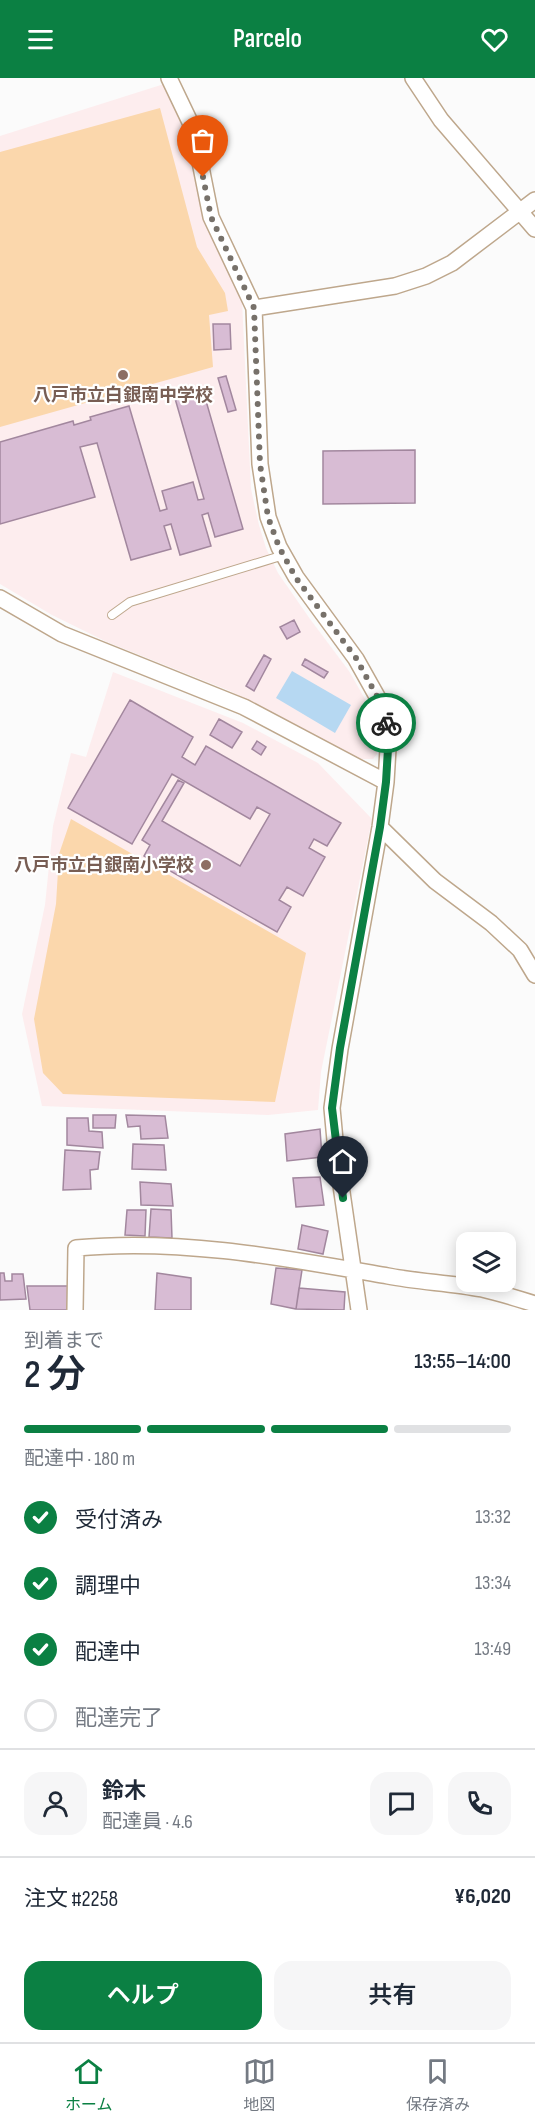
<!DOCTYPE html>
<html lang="ja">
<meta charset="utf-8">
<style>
:root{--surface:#fff;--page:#f6f6f7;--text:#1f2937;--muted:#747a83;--line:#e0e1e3;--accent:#0b8043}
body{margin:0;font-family:"Sofia Sans Condensed","Noto Sans JP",sans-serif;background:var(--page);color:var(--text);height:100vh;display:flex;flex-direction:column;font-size:22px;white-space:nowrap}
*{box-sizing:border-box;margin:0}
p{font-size:20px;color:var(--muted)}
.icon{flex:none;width:33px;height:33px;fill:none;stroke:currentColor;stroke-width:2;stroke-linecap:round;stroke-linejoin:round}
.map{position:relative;height:1232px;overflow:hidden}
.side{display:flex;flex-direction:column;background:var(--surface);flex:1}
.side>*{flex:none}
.controls{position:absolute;left:456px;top:1154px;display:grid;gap:12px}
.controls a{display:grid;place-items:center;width:60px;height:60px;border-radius:12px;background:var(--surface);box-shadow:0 3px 15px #0003;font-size:30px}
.pin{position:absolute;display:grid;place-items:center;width:51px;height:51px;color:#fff;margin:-62px -26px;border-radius:50% 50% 50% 0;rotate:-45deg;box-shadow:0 0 6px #0007}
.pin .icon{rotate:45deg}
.courier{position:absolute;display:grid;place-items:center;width:60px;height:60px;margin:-30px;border:4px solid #0b8043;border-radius:50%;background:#fff;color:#222;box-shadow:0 2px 8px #0007}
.headline em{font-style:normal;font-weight:600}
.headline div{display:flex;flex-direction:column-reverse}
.headline{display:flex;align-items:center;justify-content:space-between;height:102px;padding:0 24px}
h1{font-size:39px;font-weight:600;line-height:45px}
.bar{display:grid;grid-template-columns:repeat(4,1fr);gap:9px 6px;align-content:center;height:72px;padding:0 24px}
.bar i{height:8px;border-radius:4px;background:var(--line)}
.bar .current{background:var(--accent)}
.bar p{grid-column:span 4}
.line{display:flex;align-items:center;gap:15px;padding:0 24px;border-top:2px solid var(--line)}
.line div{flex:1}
.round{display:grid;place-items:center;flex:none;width:63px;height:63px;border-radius:18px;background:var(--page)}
ol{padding:0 24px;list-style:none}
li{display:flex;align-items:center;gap:18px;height:66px}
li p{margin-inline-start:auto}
li .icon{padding:6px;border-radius:50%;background:var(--accent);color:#fff;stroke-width:4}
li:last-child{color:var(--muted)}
li i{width:33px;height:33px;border:3px solid var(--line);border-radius:50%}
.action{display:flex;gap:12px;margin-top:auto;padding:12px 24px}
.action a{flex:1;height:69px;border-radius:18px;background:var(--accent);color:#fff;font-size:24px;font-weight:600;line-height:69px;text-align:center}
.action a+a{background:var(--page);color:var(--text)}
header{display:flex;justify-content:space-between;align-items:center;height:78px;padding:0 24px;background:var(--accent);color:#fff;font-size:27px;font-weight:600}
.menu{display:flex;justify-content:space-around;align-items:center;height:84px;border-top:2px solid var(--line);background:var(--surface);font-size:16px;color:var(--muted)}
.menu a{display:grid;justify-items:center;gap:3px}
.menu .current{color:var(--accent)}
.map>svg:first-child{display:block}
.education{fill:#fdedee}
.green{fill:#fbd7ac}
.water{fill:#b6d8f2}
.building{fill:#d8bcd4;stroke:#a2879e;stroke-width:1.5}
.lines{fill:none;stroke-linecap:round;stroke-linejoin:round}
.lane-casing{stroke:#bea78c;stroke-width:10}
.street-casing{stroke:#bea78c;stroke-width:18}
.lane{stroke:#fff;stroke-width:8}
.street{stroke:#fff;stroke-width:15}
.done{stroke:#77716a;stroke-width:6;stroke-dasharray:0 10.8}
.route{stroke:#0b8043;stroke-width:8}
.education-dot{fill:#8d6e63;stroke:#fff;stroke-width:2}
.labels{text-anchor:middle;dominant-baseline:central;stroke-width:4.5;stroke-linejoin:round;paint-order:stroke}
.education-label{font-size:18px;font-weight:bold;fill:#785e54;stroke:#fff}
</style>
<header><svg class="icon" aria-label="menu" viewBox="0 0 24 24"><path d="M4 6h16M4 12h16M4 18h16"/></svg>Parcelo<svg class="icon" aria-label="heart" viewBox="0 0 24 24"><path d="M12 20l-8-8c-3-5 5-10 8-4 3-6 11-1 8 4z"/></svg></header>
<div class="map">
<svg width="535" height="1232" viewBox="0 0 535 1232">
<rect width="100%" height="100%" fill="#fbfbfb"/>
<path class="education" d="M164,6L185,49L242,223L251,411L259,447L266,470L278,495L310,541L349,593L365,621L374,646L377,676L373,681H362L351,677L230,613L107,564L52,537L0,506V58Z
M113,594L243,645L318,685L372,741L321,994L318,1032L268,1037L42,1028L22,936L45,827L53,748L71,675L86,679Z"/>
<path class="green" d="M160,30L197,169L225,215L228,233L209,237L213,289L0,349V74Z
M71,741L306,875L275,1024L63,1016L43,995L34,941L56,826L59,776Z"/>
<path class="water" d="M292,593L351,627L335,655L276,620Z"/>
<path class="building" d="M213,246H230L231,271L214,272Z
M226,298L236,332L228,334L218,300Z
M202,309L243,451L215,459L208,435L202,437L211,468L180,477L171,446L164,448L171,471L131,482L97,365L80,369L95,419L0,446V364L73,343L74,347L91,342L90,339L129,328L160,433L167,431L162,413L193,404L198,422L204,421L174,317Z
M415,372V425L323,426V373Z
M294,542L300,554L287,561L280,549Z
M264,577L271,581L254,613L246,608Z
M305,581L328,594L324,600L302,587Z
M130,622L193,659L182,679L195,687L206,668L341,745L327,768L314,761L309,770L325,779L303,818L287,809L279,822L291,829L277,854L144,778L150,767L142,762L178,702L184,705L162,743L240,788L270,736L257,729L250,741L172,696L132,766L68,730Z
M219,641L242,654L232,670L210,657Z
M257,663L266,669L261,677L252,671Z
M93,1037H116L115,1050H93Z
M126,1037L165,1038L168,1060L141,1061L140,1048L128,1049Z
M67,1040H88L89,1053L102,1054L103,1070L67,1067Z
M320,1051L322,1079L287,1083L285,1056Z
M133,1066L164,1067L166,1092L132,1091Z
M65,1072L100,1074L98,1091L90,1092L91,1111L63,1112Z
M320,1099L324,1127L296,1129L293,1100Z
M140,1104L171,1106L173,1128L141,1127Z
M151,1131L171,1132L172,1160L149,1159Z
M127,1132H146L145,1158L125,1157Z
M302,1147L328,1153L323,1176L298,1171Z
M276,1190L302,1192L296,1231L271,1226Z
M0,1195H4L5,1203H12V1196H23L26,1221L0,1222Z
M157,1195L191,1200V1232H155Z
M27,1208H69V1232H30Z
M299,1210L345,1214L344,1232L296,1231Z"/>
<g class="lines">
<defs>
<path id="lane" d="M112,537L130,524L284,477"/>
<path id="street" d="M169,0L190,44L199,79L211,139L254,230
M413,0L441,42L535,151
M0,520L62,556L244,629L386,704
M380,749L435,803L491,845L520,872L535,897
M75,1232L76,1170C180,1160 285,1180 388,1198C419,1204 451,1205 482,1211C500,1215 518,1221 535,1226
M359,1232L336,1073L332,1030L340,971L380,749L386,704L389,654L379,622L356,581L296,499L279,469L268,439L260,386L254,230L395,208L426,198L452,185L535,122"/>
</defs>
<use href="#lane" class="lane-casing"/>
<use href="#street" class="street-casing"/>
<use href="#lane" class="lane"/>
<use href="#street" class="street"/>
</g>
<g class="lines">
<path class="done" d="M203,99L211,139L254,230L260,386L268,439L279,469L296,500L356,580L379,622L386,645"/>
<path class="route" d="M343,1120L332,1030L340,970L380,749L386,704L389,654L386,645"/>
</g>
<g class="education-dot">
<circle cx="123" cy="297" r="6"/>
<circle cx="206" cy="787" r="6"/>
</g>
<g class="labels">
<g class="education-label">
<text x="123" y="317">八戸市立白銀南中学校</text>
<text x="194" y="787" text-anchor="end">八戸市立白銀南小学校</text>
</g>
</g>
</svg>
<div class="controls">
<a><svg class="icon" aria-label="layers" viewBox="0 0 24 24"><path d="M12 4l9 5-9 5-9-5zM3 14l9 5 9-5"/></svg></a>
</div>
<div class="pin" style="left:203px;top:99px;background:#ea580c"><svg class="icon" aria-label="bag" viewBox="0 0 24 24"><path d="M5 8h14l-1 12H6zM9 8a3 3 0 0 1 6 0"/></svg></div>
<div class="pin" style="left:343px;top:1120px;background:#1f2937"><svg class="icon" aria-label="home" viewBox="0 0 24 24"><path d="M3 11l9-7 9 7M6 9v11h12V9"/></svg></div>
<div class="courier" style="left:386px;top:645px"><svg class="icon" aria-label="bike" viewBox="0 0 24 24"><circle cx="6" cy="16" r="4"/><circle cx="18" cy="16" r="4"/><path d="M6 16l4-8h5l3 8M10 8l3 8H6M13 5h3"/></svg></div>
</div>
<section class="side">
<div class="headline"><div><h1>2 分</h1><p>到着まで</p></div><em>13:55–14:00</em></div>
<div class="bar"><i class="current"></i><i class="current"></i><i class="current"></i><i></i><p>配達中 · 180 m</p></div>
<ol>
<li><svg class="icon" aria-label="check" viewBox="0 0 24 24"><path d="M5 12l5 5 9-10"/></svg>受付済み<p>13:32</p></li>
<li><svg class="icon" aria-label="check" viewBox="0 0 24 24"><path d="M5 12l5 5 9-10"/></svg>調理中<p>13:34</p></li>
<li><svg class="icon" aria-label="check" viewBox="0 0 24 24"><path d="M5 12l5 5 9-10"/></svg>配達中<p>13:49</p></li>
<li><i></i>配達完了</li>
</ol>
<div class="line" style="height:108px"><a class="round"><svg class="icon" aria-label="person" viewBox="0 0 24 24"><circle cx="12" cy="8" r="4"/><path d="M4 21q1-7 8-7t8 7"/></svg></a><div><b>鈴木</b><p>配達員 · 4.6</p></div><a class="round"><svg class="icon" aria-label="chat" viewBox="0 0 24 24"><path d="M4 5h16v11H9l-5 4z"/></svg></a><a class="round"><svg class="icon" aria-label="phone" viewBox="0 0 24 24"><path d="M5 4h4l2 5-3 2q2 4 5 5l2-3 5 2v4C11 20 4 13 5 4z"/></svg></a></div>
<div class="line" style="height:78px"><div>注文 #2258</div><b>¥6,020</b></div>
<div class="action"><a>ヘルプ</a><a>共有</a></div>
</section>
<nav class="menu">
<a class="current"><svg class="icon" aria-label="home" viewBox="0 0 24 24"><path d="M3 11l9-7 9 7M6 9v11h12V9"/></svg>ホーム</a>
<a><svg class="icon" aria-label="map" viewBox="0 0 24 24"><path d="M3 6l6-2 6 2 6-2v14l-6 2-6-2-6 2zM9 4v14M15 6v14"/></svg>地図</a>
<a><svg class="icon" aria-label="saved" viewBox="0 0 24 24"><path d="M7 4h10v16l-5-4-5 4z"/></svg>保存済み</a>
</nav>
